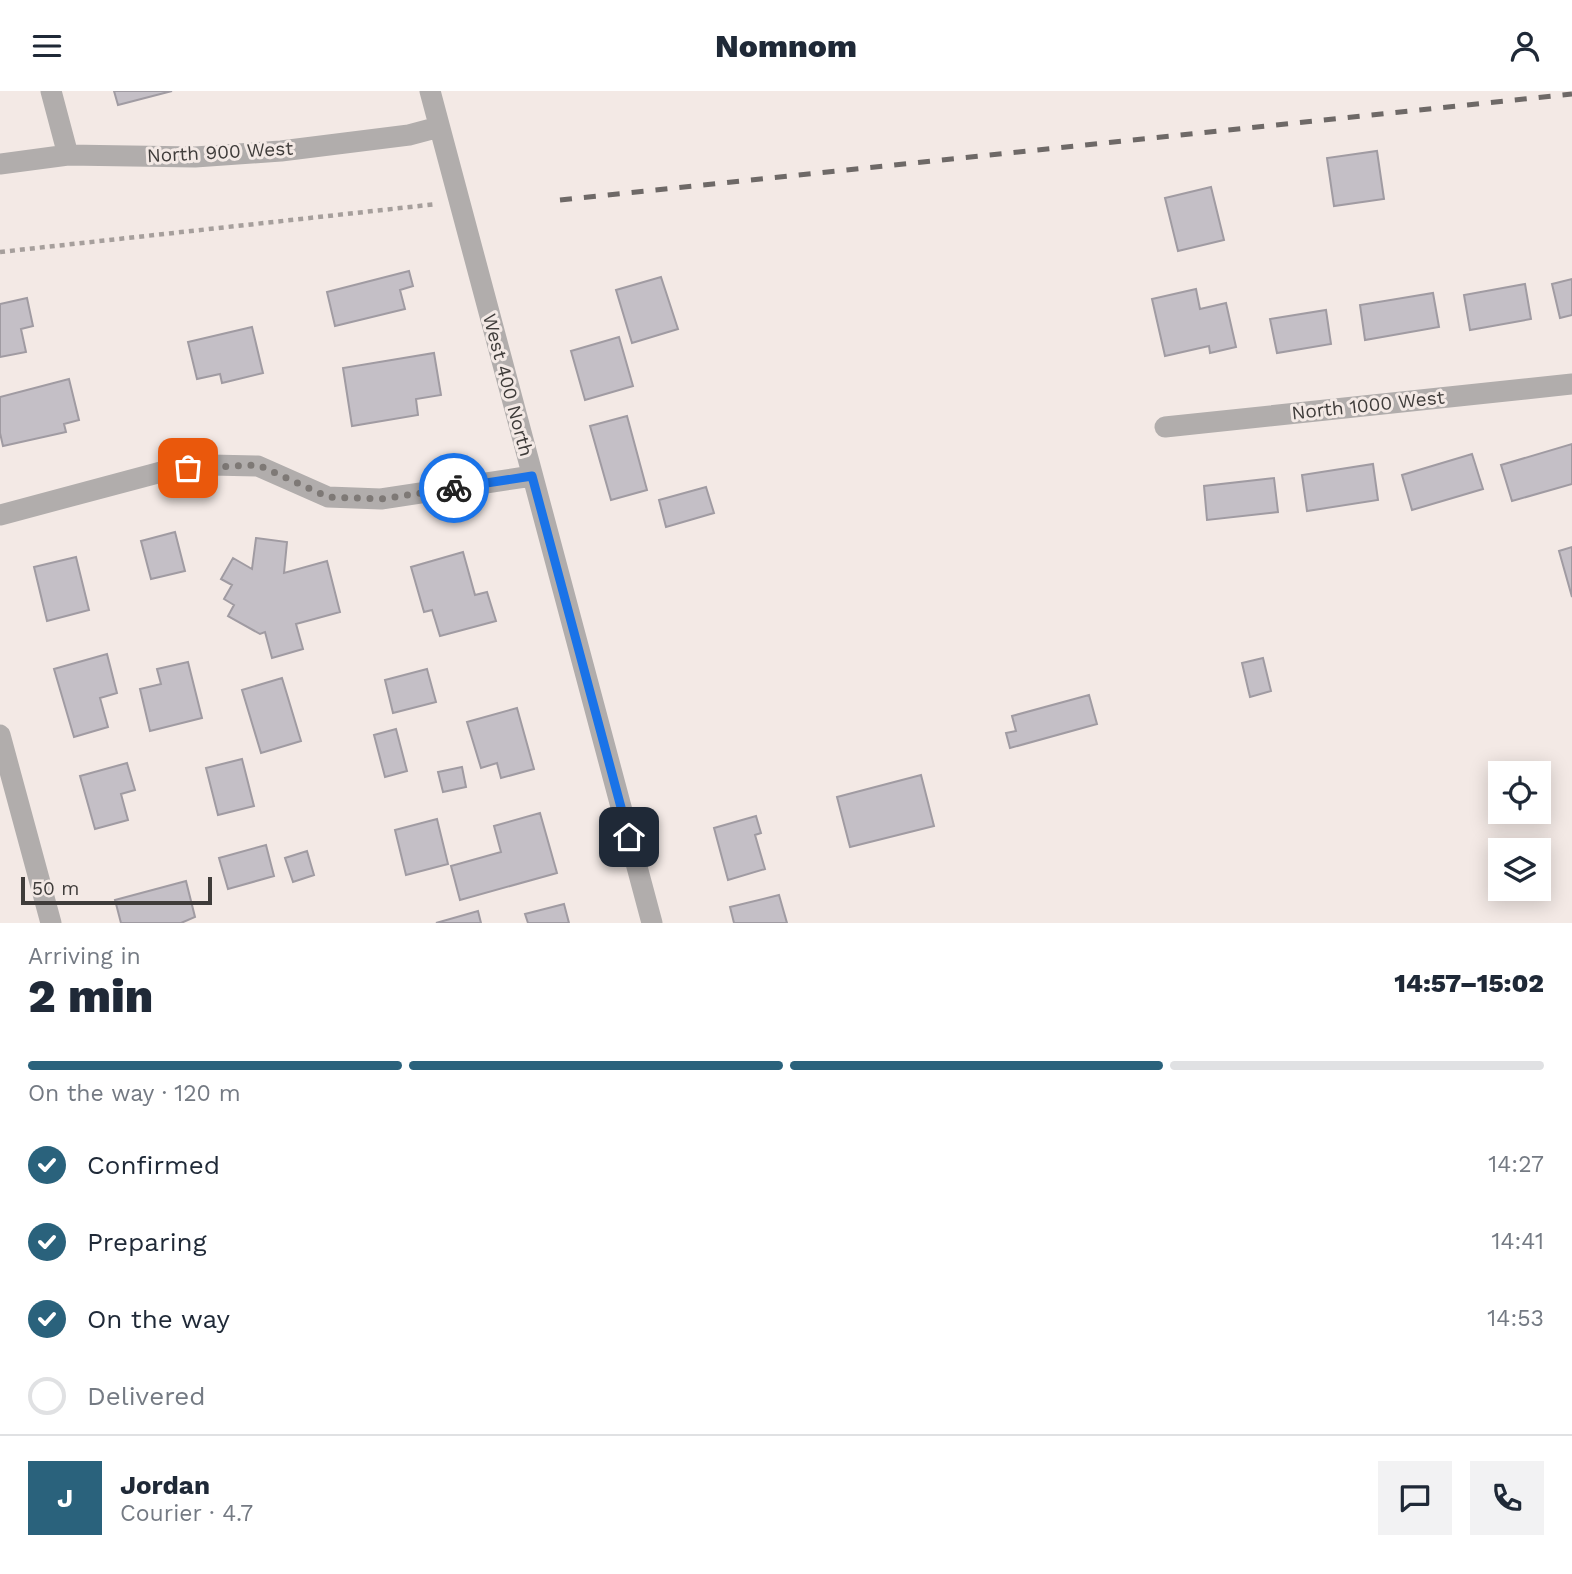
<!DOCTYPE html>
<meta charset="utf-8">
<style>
:root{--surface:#fff;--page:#f2f2f3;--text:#1f2937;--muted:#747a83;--line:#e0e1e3;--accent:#2a627c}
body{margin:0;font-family:"Work Sans",sans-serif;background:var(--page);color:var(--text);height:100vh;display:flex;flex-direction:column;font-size:26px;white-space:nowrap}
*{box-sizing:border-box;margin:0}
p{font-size:23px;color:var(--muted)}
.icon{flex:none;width:38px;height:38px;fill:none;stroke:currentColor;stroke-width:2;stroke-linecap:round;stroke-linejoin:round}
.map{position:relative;height:832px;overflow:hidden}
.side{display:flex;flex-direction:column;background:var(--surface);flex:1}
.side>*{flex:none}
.buttons{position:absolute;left:1488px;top:670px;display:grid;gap:14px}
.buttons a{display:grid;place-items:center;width:63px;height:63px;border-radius:0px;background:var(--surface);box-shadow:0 4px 18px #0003;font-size:35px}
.scale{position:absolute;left:21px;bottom:18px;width:191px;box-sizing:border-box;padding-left:7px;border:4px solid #3f3c3a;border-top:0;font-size:19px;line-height:24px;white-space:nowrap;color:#3f3c3a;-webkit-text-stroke:5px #f3e9e5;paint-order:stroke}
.pin{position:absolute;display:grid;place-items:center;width:60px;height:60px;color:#fff;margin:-30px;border-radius:14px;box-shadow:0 4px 10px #0006}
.courier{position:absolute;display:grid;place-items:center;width:70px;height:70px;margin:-35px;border:5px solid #1a73e8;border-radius:50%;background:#fff;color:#222;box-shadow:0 2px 9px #0007}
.head em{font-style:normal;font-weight:800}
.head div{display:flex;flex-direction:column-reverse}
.head{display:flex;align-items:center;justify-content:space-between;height:119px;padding:0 28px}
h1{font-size:46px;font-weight:800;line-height:52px}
.bar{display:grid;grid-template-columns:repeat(4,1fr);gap:10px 7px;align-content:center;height:84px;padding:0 28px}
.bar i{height:9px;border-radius:5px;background:var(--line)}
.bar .on{background:var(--accent)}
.bar p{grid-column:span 4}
.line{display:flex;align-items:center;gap:18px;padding:0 28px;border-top:2px solid var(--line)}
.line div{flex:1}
.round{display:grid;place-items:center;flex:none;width:74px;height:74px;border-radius:0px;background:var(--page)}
ol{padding:0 28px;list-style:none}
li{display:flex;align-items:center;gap:21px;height:77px}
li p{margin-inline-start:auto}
li .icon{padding:7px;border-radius:50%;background:var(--accent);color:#fff;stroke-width:4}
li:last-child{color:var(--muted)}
li i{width:38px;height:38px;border:4px solid var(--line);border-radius:50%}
header{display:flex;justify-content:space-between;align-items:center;height:91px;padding:0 28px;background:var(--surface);font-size:32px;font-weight:800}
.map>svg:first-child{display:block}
.building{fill:#c4bfc6;stroke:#a09ba2;stroke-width:2}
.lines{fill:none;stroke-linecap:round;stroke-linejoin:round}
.path{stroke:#a69f9c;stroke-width:4.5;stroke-dasharray:5 5;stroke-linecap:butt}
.minor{stroke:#b1adac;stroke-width:21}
.rail{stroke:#6e6967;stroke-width:5;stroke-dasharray:12 12;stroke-linecap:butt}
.done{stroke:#7e7976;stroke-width:7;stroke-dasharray:0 12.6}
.route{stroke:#1a73e8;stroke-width:9}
.labels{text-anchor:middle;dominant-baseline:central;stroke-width:6;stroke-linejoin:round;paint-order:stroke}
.street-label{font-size:19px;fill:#3f3c3a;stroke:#f3e9e5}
</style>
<header><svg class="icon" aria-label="menu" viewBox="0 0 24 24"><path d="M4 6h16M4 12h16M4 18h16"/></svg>Nomnom<svg class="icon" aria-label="person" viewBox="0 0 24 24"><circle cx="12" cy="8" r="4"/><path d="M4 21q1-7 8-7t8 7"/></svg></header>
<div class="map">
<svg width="1572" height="832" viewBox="0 0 1572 832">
<rect width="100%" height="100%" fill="#f3e9e5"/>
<path class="building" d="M114,0H172L118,14Z
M1377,60L1384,108L1334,115L1327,67Z
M1211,96L1224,149L1178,160L1165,107Z
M409,180L413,195L400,199L405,218L335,235L327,201Z
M661,186L678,238L632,252L616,199Z
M1572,188V224L1560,227L1552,193Z
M1525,193L1531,228L1470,239L1464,204Z
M1196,198L1200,218L1226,212L1236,256L1210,262L1209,255L1165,265L1152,208Z
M1433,202L1439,236L1365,249L1360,214Z
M27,207L33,235L21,238L26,261L0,266V213Z
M1326,219L1331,253L1277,262L1270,228Z
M252,236L263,282L222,292L220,283L197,288L188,251Z
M619,246L633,295L585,309L571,260Z
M434,262L441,304L416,308L418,324L352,335L343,277Z
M69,288L79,329L64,333L66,341L3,355L0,342V306Z
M627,325L647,399L611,409L590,335Z
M1572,353V393L1512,410L1501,374Z
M1472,363L1483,398L1412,419L1402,384Z
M1373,373L1378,409L1307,420L1302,384Z
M1274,387L1278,421L1207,429L1204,395Z
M706,396L714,422L666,436L659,409Z
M175,441L185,480L151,488L141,450Z
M256,447L287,451L284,482L327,470L340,521L296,533L303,558L272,567L265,541L260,543L228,525L234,514L224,508L232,494L221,488L233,467L252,478Z
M1572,456V506L1559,460Z
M463,461L475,504L487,501L496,530L440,545L432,519L424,521L411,476Z
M76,466L89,519L47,530L34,476Z
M107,563L117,602L100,607L108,636L74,646L54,578Z
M1263,567L1271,600L1250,606L1242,572Z
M188,571L202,627L150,640L140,598L161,593L157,578Z
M427,578L436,611L393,622L385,589Z
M282,587L301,650L261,662L242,599Z
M1089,604L1097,633L1010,657L1006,642L1016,640L1012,625Z
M517,617L534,678L501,687L497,672L481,677L467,631Z
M396,638L407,680L385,686L374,644Z
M242,668L254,715L218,724L206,677Z
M127,672L135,699L121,703L128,729L95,738L80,685Z
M462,676L466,696L443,701L438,681Z
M921,684L934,735L850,756L837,706Z
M540,722L557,782L460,809L451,775L501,761L494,735Z
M756,725L761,742L755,744L765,778L728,789L714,737Z
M437,728L448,773L406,784L395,739Z
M266,754L274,785L228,798L219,767Z
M307,760L314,784L293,791L285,767Z
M186,790L195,826L181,832H121L115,809Z
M779,804L787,832H734L730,816Z
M564,813L569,832H528L525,823Z
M478,820L481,832H436Z"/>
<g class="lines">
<path class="path" d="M0,161L437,113"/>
<path class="minor" d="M51,0L68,64
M430,0L652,832
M0,73L68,64L195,66L281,60L409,44L439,36
M1165,336L1572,293
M0,424L165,380L211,374L258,375L328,406L381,408L532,385
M0,644L51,832"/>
<path class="rail" d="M560,109L1572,3"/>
</g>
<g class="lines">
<path class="done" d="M188,377L258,374L328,406L381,408L454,397"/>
<path class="route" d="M454,397L532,385L629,746"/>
</g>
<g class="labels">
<g class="street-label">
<text transform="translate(220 61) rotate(-3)">North 900 West</text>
<text transform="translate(508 294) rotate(75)">West 400 North</text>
<text transform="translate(1368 314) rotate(-6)">North 1000 West</text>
</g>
</g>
</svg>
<div class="buttons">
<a><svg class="icon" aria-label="locate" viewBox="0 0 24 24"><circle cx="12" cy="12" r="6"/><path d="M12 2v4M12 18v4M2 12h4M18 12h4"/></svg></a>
<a><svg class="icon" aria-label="layers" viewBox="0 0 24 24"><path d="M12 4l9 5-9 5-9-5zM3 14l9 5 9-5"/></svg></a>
</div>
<div class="scale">50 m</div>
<div class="pin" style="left:188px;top:377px;background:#ea580c"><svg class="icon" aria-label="bag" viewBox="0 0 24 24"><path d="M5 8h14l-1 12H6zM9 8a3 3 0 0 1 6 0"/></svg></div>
<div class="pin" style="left:629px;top:746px;background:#1f2937"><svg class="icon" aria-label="home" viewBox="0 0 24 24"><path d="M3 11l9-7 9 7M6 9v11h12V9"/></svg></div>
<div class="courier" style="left:454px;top:397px"><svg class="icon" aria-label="bike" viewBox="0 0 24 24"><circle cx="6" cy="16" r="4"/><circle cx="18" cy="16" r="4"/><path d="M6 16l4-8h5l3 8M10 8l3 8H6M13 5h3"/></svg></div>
</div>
<section class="side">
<div class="head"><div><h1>2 min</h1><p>Arriving in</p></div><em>14:57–15:02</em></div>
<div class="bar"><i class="on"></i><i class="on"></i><i class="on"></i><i></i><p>On the way · 120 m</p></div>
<ol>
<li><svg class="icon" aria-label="check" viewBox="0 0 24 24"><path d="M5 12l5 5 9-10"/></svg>Confirmed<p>14:27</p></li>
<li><svg class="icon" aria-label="check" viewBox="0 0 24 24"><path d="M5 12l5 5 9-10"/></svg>Preparing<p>14:41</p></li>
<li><svg class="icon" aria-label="check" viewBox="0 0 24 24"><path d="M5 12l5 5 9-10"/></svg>On the way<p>14:53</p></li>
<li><i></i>Delivered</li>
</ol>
<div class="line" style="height:126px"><b class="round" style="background:var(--accent);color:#fff">J</b><div><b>Jordan</b><p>Courier · 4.7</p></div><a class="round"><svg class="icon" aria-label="chat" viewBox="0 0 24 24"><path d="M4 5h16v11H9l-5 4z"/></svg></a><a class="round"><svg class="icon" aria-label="phone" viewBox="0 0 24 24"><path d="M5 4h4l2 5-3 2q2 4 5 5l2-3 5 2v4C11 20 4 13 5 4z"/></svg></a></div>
</section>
